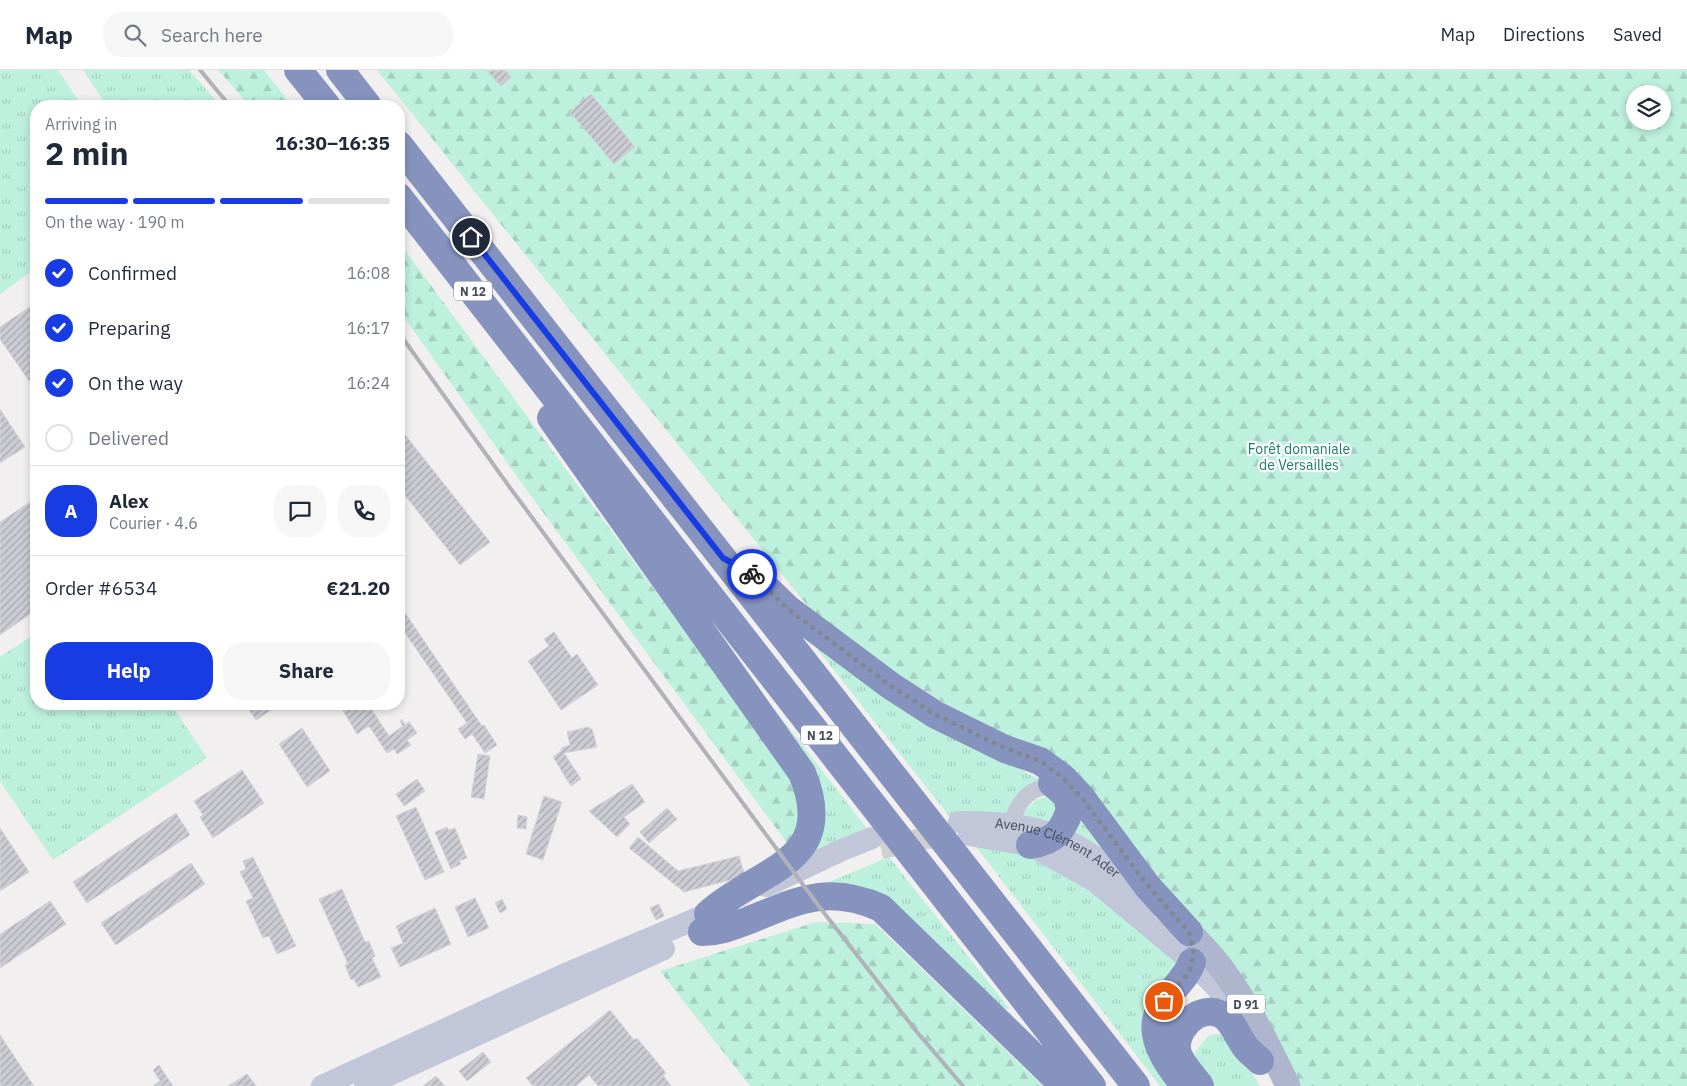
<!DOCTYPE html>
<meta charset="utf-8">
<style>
:root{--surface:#fff;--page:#f6f6f7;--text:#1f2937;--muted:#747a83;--line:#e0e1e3;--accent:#173ce3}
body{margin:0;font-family:"IBM Plex Sans",sans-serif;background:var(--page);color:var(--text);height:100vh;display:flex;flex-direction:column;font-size:19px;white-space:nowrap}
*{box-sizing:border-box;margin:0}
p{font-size:16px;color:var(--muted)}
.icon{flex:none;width:28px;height:28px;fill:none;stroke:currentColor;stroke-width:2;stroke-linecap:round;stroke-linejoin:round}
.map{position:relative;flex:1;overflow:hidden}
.sheet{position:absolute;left:30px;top:30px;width:375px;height:610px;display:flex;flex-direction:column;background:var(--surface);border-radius:20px;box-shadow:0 2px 8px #0003}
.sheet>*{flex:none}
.controls{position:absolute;left:1626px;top:15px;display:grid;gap:10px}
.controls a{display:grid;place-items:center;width:45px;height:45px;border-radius:50%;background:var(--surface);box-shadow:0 2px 8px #0003;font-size:25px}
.pin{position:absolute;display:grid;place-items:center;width:42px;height:42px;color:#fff;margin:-21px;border:2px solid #fff;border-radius:50%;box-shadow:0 1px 5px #0007}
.courier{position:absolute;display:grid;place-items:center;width:50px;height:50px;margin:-25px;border:4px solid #173ce3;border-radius:50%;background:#fff;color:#222;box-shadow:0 1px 6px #0007}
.overview em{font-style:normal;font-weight:800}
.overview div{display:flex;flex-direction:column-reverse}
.overview{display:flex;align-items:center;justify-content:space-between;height:85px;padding:0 15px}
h1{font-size:32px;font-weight:800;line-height:38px}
.bar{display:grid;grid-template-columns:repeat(4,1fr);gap:8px 5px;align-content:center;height:60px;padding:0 15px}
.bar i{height:6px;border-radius:4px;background:var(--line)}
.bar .active{background:var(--accent)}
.bar p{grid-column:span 4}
.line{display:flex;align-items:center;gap:12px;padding:0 15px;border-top:1px solid var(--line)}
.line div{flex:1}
.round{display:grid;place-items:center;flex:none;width:52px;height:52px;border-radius:20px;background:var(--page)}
ol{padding:0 15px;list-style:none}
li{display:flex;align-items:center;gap:15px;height:55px}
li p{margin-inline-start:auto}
li .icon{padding:5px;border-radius:50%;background:var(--accent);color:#fff;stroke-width:4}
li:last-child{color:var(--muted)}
li i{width:28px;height:28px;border:2px solid var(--line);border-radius:50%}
.action{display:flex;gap:10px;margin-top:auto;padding:10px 15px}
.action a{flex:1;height:58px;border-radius:20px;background:var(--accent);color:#fff;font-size:20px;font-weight:800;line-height:58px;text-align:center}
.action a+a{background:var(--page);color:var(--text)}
header{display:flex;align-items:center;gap:30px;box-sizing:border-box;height:70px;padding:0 25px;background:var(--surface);border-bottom:1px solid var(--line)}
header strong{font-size:24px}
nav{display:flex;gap:28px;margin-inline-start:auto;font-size:18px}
.search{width:350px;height:45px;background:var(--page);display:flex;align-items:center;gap:12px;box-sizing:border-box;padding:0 18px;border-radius:20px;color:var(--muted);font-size:19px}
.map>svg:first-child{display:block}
.grass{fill:url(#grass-tufts)}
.forest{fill:url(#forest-firs);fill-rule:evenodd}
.building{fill:url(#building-hatch);stroke:#d3d3da}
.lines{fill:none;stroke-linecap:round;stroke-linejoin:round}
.secondary-tunnel{stroke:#cfcfd2;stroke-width:22;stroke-dasharray:22 11;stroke-linecap:butt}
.street{stroke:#c2c7d4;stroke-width:16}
.secondary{stroke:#c1c6d8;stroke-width:22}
.primary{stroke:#aeb6ce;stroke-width:25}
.highway{stroke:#8693be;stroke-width:28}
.rail{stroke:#b1b2b9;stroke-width:4}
.done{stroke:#828690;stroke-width:5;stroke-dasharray:0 9}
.route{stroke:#173ce3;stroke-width:6}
.labels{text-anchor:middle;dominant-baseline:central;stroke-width:4.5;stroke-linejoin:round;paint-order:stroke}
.shield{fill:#fff;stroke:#7e828e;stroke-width:1}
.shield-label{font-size:12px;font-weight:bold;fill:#474d5d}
.park-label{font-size:14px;fill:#167f65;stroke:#fff}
.street-label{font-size:14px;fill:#474d5d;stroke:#fff}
</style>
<header>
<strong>Map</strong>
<div class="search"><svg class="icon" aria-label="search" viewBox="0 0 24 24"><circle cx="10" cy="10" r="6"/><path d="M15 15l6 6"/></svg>Search here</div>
<nav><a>Map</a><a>Directions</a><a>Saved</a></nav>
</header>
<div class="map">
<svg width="1687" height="1016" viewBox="0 0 1687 1016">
<defs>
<pattern id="grass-tufts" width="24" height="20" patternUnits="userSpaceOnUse" patternTransform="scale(1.25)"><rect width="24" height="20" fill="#bdf0dd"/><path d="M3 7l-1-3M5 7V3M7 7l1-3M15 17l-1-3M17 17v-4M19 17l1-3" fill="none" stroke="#a4cfc0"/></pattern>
<pattern id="forest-firs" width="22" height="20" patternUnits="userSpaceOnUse" patternTransform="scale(1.25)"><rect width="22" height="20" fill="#bdf0dd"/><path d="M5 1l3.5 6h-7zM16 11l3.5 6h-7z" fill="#a4cfc0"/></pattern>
<pattern id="building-hatch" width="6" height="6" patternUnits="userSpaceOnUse" patternTransform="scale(1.25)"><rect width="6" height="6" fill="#cccdd4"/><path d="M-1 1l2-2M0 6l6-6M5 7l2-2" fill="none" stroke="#a7a9af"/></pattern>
</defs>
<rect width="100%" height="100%" fill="#f1efef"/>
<path class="grass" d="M0,0H58L82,36H36V198L0,224Z
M83,0H189L221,36H107Z
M36,563V634H171L207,688L53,790L0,711V587Z
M814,575L1011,694L1042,711L1008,744L950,747Z
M748,605L872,765L803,795Z
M1052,725L1058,727L1055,760L1020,746L1036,730Z
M1081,744L1137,810L1071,767Z
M974,774L1007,779L1063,797L1188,895L1162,929L1172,1016H1160Z
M889,787L1009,938L1000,945L899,847L819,816Z
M1221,964L1233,971L1260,1016H1213L1197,994L1195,982L1209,965Z"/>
<path class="forest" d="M218,0H264L292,36H250Z
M377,0H1687V1016H1299L1215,870L1144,796L1056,690L949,636L826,559ZM1635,24H1662V51H1635Z
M399,172L795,711L803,746L790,777L531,426L399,240Z
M816,852L875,854L1043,1016H750L660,901Z"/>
<path class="building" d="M505,0L511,7L501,16L487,1Z
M591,24L635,77L614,94L570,42Z
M34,234L36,238V321L0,269V257Z
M0,339L25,377L0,393Z
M399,357L490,472L460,495L400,419Z
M36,428V540L0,565V452Z
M399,534L482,656L484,655L497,675L485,683L472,664L465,669L458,659L467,653L399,554Z
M554,562L572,588L577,584L598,615L561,640L528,591L549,576L544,569Z
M245,634H280L256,650Z
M339,634H368L389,666L403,656L400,652L402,649L405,655L409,652L417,663L407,670L411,675L397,684L394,679L387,683L369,656L357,664Z
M588,657L592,659L597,677L564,683L581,709L571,716L553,687L562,680L561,678L570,675L567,662Z
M302,658L330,701L307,717L279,674Z
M478,684L490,686L484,729L471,727Z
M242,700L264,733L213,768L200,747L203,745L194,731Z
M417,709L425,721L404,736L396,724Z
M632,714L645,732L624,747L630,754L617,767L589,741Z
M544,726L562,732L543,790L526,784Z
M416,737L444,802L425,810L396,746Z
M667,738L677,749L649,773L640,762Z
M176,743L190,765L87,833L73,812Z
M518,745L527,747L526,759L517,758Z
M447,757L448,760L455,758L467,788L459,791L461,794L451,799L435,762Z
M0,758L29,802L0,821Z
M638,767L678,801L739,786L745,806L684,822L629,778Z
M253,787L296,876L277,884L269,866L263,868L246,831L253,828L240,802L246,799L243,791Z
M191,793L205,814L116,875L101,853Z
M342,819L365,872L369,871L375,886L372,888L381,907L358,917L354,909L351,910L345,895L348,894L319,829Z
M475,828L489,858L468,867L455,837Z
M502,829L507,839L500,843L495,833Z
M50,831L66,854L0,898V864Z
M659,834L664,846L656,850L650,838Z
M435,838L451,874L400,897L391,878L403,873L396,856Z
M610,940L634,970L637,968L666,1003L663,1005L671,1016H598L589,1005L576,1016H533L526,1008Z
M0,965L34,1016H0Z
M483,982L491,992L467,1011L459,1001Z
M159,995L173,1016H153L160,1011L153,1000Z
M247,1004L256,1016H228L241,1008Z
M436,1006L445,1016H423Z"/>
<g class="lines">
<path class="secondary-tunnel" d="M881,778L927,768L956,766"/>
<path class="street" d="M1011,753C1019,730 1031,714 1057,717"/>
<g class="secondary">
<path id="s1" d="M959,752C1019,752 1056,757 1106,795C1122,807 1137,822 1153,835"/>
<path d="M969,765L1030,775L1096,812L1192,892L1218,919L1242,959"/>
<path d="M766,816L842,780L872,768"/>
<path d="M322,1016L561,906L724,837"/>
<path d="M365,1016L664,879"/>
</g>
<path class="primary" d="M1189,862C1235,905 1261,960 1288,1016"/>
<path class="highway" d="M298,0L327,36
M340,0L368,36
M399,75L1136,1016
M399,127L1092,1016
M551,348L802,703C840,794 758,798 708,844
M758,510L788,539L891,616L936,645L1005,679L1040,691L1062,707L1081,727L1148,817L1189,862
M1030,775C1055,771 1062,762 1070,740L1067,726L1052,713
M702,862C719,862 731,857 747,851C797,831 827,814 881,838L1064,1016
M1178,1007C1160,984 1145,957 1165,930C1174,917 1187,907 1192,892
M1200,1016C1193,1006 1182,995 1178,984C1171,962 1197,934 1220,944C1234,950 1238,970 1248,980C1252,984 1256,987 1260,991"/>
<path class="rail" d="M200,0L230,36
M399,263L511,419L821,839L917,962L963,1016"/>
</g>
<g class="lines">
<path class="done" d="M752,504L788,539L891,616L936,645L1005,678L1040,691L1062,707L1081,727L1148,816L1189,862L1194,883L1189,902L1164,931"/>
<path class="route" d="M471,167L723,488L752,504"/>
</g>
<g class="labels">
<g class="shield">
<rect x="454" y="211.5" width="38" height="19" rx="4"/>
<rect x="801" y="655.5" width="38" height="19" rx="4"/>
<rect x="1227" y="924.5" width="38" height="19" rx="4"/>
</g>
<g class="shield-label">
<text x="473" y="221">N 12</text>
<text x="820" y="665">N 12</text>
<text x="1246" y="934">D 91</text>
</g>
<g class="park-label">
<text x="1299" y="379">Forêt domaniale<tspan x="1299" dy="16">de Versailles</tspan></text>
</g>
<g class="street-label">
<text stroke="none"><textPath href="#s1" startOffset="104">Avenue Clément Ader</textPath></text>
</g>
</g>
</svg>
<div class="controls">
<a><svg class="icon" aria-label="layers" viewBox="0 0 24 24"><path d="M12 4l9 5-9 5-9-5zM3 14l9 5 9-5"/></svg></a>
</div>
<div class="pin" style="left:1164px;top:931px;background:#ea580c"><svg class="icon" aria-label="bag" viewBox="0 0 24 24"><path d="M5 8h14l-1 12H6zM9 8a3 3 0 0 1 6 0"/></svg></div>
<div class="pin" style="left:471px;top:167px;background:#1f2937"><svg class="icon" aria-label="home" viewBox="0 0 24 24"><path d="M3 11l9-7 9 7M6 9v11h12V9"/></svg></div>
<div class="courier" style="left:752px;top:504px"><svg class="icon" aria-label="bike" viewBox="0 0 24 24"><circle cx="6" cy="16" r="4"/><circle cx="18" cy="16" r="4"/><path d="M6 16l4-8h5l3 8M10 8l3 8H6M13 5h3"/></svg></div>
<section class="sheet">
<div class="overview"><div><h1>2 min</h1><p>Arriving in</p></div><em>16:30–16:35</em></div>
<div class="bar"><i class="active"></i><i class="active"></i><i class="active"></i><i></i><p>On the way · 190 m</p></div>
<ol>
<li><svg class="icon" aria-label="check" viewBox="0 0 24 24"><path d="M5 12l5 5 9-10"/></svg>Confirmed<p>16:08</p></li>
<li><svg class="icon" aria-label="check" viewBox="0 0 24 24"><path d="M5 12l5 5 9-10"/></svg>Preparing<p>16:17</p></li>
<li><svg class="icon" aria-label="check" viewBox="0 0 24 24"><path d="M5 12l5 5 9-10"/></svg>On the way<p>16:24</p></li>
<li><i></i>Delivered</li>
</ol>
<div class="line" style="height:90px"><b class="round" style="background:var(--accent);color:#fff">A</b><div><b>Alex</b><p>Courier · 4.6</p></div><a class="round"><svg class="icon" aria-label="chat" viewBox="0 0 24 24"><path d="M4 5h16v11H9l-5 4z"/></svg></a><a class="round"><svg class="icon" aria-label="phone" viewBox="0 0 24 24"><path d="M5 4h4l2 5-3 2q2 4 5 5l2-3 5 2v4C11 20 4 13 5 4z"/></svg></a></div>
<div class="line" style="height:65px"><div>Order #6534</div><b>€21.20</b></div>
<div class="action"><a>Help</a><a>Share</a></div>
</section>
</div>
